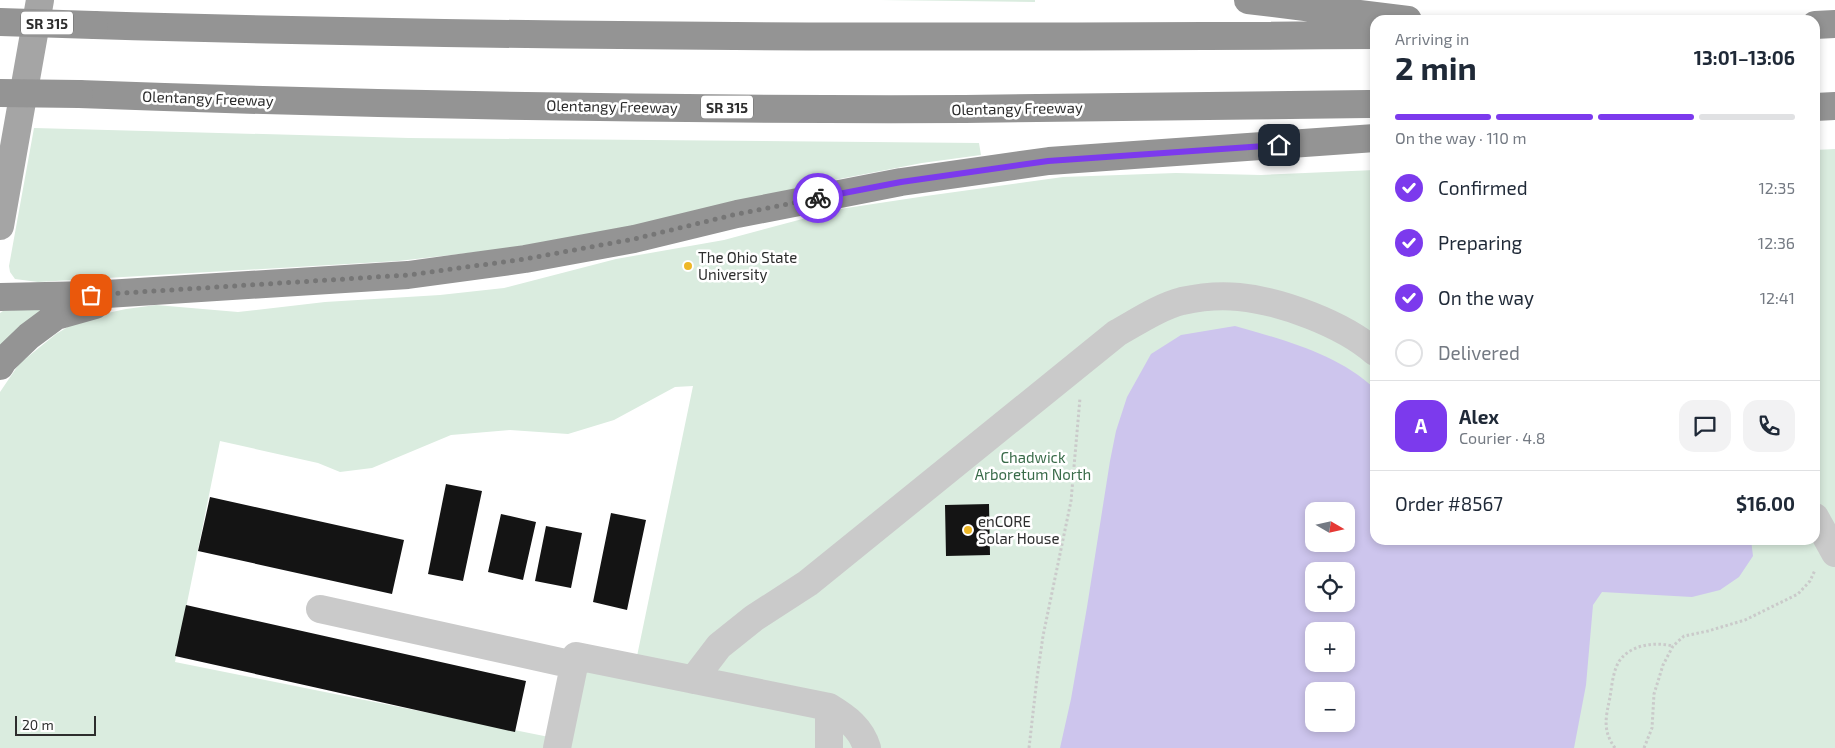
<!DOCTYPE html>
<meta charset="utf-8">
<style>
:root{--surface:#fff;--page:#f2f2f3;--text:#1f2937;--muted:#747a83;--line:#e0e1e3;--accent:#7c3aed}
body{margin:0;font-family:"Exo 2",sans-serif;background:var(--page);color:var(--text);height:100vh;display:flex;flex-direction:column;font-size:19px;white-space:nowrap}
*{box-sizing:border-box;margin:0}
p{font-size:16px;color:var(--muted)}
.icon{flex:none;width:28px;height:28px;fill:none;stroke:currentColor;stroke-width:2;stroke-linecap:round;stroke-linejoin:round}
.map{position:relative;flex:1;overflow:hidden}
.panel{position:absolute;left:1370px;top:15px;width:450px;height:530px;display:flex;flex-direction:column;background:var(--surface);border-radius:15px;box-shadow:0 2px 8px #0003}
.panel>*{flex:none}
.needle{width:32px;rotate:99deg}
.buttons{position:absolute;left:1305px;top:502px;display:grid;gap:10px}
.buttons a{display:grid;place-items:center;width:50px;height:50px;border-radius:10px;background:var(--surface);box-shadow:0 2px 8px #0003;font-size:25px}
.scale{position:absolute;left:15px;bottom:12px;width:81px;box-sizing:border-box;padding-left:5px;border:2px solid #2d2d2d;border-top:0;font-size:14px;line-height:18px;white-space:nowrap;color:#2d2d2d;-webkit-text-stroke:4px #fff;paint-order:stroke}
.pin{position:absolute;display:grid;place-items:center;width:42px;height:42px;color:#fff;margin:-21px;border-radius:10px;box-shadow:0 2px 8px #0006}
.courier{position:absolute;display:grid;place-items:center;width:50px;height:50px;margin:-25px;border:4px solid #7c3aed;border-radius:50%;background:#fff;color:#222;box-shadow:0 1px 6px #0007}
.overview em{font-style:normal;font-weight:700}
.overview div{display:flex;flex-direction:column-reverse}
.overview{display:flex;align-items:center;justify-content:space-between;height:85px;padding:0 25px}
h1{font-size:32px;font-weight:700;line-height:38px}
.bar{display:grid;grid-template-columns:repeat(4,1fr);gap:8px 5px;align-content:center;height:60px;padding:0 25px}
.bar i{height:6px;border-radius:4px;background:var(--line)}
.bar .active{background:var(--accent)}
.bar p{grid-column:span 4}
.line{display:flex;align-items:center;gap:12px;padding:0 25px;border-top:1px solid var(--line)}
.line div{flex:1}
.round{display:grid;place-items:center;flex:none;width:52px;height:52px;border-radius:15px;background:var(--page)}
ol{padding:0 25px;list-style:none}
li{display:flex;align-items:center;gap:15px;height:55px}
li p{margin-inline-start:auto}
li .icon{padding:5px;border-radius:50%;background:var(--accent);color:#fff;stroke-width:4}
li:last-child{color:var(--muted)}
li i{width:28px;height:28px;border:2px solid var(--line);border-radius:50%}
.map>svg:first-child{display:block}
.green{fill:#daecdf;fill-rule:evenodd}
.water{fill:#cdc5ed;fill-rule:evenodd}
.building{fill:#141414}
.lines{fill:none;stroke-linecap:round;stroke-linejoin:round}
.path{stroke:#cacaca;stroke-width:3;stroke-dasharray:2.5 2.5;stroke-linecap:butt}
.minor{stroke:#cacaca;stroke-width:28}
.major{stroke:#a5a5a5;stroke-width:28}
.highway{stroke:#949494;stroke-width:28}
.highway-bridge{stroke:#949494;stroke-width:28}
.done{stroke:#767676;stroke-width:5;stroke-dasharray:0 9}
.route{stroke:#7c3aed;stroke-width:6}
.poi-dot{fill:#edb727;stroke:#fff;stroke-width:2}
.labels{text-anchor:middle;dominant-baseline:central;stroke-width:5;stroke-linejoin:round;paint-order:stroke}
.shield{fill:#fff;stroke:#6c6c6c;stroke-width:1}
.shield-label{font-size:14px;font-weight:bold;fill:#2d2d2d}
.street-label{font-size:15px;fill:#2d2d2d;stroke:#fff}
.poi-label{font-size:15px;fill:#2d2d2d;stroke:#fff;text-anchor:start}
.park-label{font-size:15px;fill:#396b49;stroke:#fff}
</style>
<div class="map">
<svg width="1835" height="748" viewBox="0 0 1835 748">
<rect width="100%" height="100%" fill="#fff"/>
<path class="green" d="M880,0H1035V2Z
M34,128L409,138L979,143L981,155L922,163L819,183L629,227L522,247L398,261L38,282L15,279L10,272L9,266Z
M1835,149V748H0V392L19,364L56,334L76,322L98,315L126,309L156,305L238,312L325,302L440,295L504,288L616,259L724,240L840,209L926,196L1063,177L1176,173L1261,175L1375,170V540H1815V150ZM693,386L636,661L567,647L549,737L175,662L220,441L318,463L340,472L372,468L451,435L510,430L568,434L614,420L675,387ZM1314,511H1346V544H1314ZM1314,571H1346V604H1314ZM1314,631H1346V664H1314ZM1314,691H1346V724H1314Z
M49,307L0,352V313L3,311Z"/>
<path class="water" d="M1235,326C1284,340 1338,354 1375,389V540H1751L1753,556L1739,577L1720,590L1692,597L1602,592L1593,605L1586,685L1574,748H1060L1071,699L1087,607L1110,461L1116,431L1127,397L1151,354L1181,335ZM1314,511H1346V544H1314ZM1314,571H1346V604H1314ZM1314,631H1346V664H1314ZM1314,691H1346V724H1314Z"/>
<path class="building" d="M446,484L482,491L463,581L428,574Z
M210,497L404,540L392,594L198,551Z
M989,504L990,555L946,556L945,505Z
M611,513L646,520L627,610L593,602Z
M501,514L536,522L523,580L488,572Z
M546,526L582,533L571,588L535,581Z
M186,605L526,681L515,732L175,656Z"/>
<g class="lines">
<path class="path" d="M1029,748L1037,678L1043,636L1071,501L1080,398
M1615,748C1602,730 1606,717 1610,697C1612,685 1613,670 1620,660C1632,644 1655,642 1673,646
M1644,748L1652,728L1654,694L1663,665L1673,646L1684,636L1708,631L1745,620L1798,594L1810,581L1815,570"/>
<path class="minor" d="M1815,517L1835,553
M320,609L574,665
M693,680L719,646L754,618L808,583L1117,333C1137,322 1159,307 1182,301C1200,297 1220,295 1239,297C1281,301 1343,324 1375,352
M557,748L576,656L829,707C847,718 861,728 867,748
M829,748V707"/>
<path class="major" d="M0,226L40,0"/>
<path class="highway" d="M1248,0L1408,20
M94,25C521,38 948,38 1375,35
M1815,25L1835,24
M79,94C374,105 670,110 965,109C1101,108 1238,105 1375,104
M1815,107L1835,106
M0,297L91,295L408,275L525,259L634,239L737,214L901,182L1049,161L1375,138
M0,366L3,361L29,336L56,316L95,305"/>
<path class="highway-bridge" d="M0,22L94,25
M0,93L79,94"/>
</g>
<g class="lines">
<path class="done" d="M91,295L408,275L525,259L634,239L737,214L818,198"/>
<path class="route" d="M818,198L901,182L1048,161L1279,145"/>
</g>
<g class="poi-dot">
<circle cx="688" cy="266" r="5"/>
<circle cx="968" cy="530" r="5"/>
</g>
<g class="labels">
<g class="shield">
<rect x="21" y="11.5" width="52" height="23" rx="4"/>
<rect x="701" y="95.5" width="52" height="23" rx="4"/>
</g>
<g class="shield-label">
<text x="47" y="23">SR 315</text>
<text x="727" y="107">SR 315</text>
</g>
<g class="street-label">
<text transform="translate(208 98) rotate(2)">Olentangy Freeway</text>
<text transform="translate(612 106) rotate(1)">Olentangy Freeway</text>
<text transform="translate(1017 108) rotate(-1)">Olentangy Freeway</text>
</g>
<g class="poi-label">
<text x="698" y="257">The Ohio State<tspan x="698" dy="17">University</tspan></text>
<text x="978" y="521">enCORE<tspan x="978" dy="17">Solar House</tspan></text>
</g>
<g class="park-label">
<text x="1033" y="457">Chadwick<tspan x="1033" dy="17">Arboretum North</tspan></text>
</g>
</g>
</svg>
<div class="buttons">
<a><svg class="needle" viewBox="-14 -14 28 28"><path d="M0-13l5 13h-10z" fill="#e53935"/><path d="M0 13l5-13h-10z" fill="#747a83"/></svg></a>
<a><svg class="icon" aria-label="locate" viewBox="0 0 24 24"><circle cx="12" cy="12" r="6"/><path d="M12 2v4M12 18v4M2 12h4M18 12h4"/></svg></a>
<a>+</a>
<a>−</a>
</div>
<div class="scale">20 m</div>
<div class="pin" style="left:91px;top:295px;background:#ea580c"><svg class="icon" aria-label="bag" viewBox="0 0 24 24"><path d="M5 8h14l-1 12H6zM9 8a3 3 0 0 1 6 0"/></svg></div>
<div class="pin" style="left:1279px;top:145px;background:#1f2937"><svg class="icon" aria-label="home" viewBox="0 0 24 24"><path d="M3 11l9-7 9 7M6 9v11h12V9"/></svg></div>
<div class="courier" style="left:818px;top:198px"><svg class="icon" aria-label="bike" viewBox="0 0 24 24"><circle cx="6" cy="16" r="4"/><circle cx="18" cy="16" r="4"/><path d="M6 16l4-8h5l3 8M10 8l3 8H6M13 5h3"/></svg></div>
<section class="panel">
<div class="overview"><div><h1>2 min</h1><p>Arriving in</p></div><em>13:01–13:06</em></div>
<div class="bar"><i class="active"></i><i class="active"></i><i class="active"></i><i></i><p>On the way · 110 m</p></div>
<ol>
<li><svg class="icon" aria-label="check" viewBox="0 0 24 24"><path d="M5 12l5 5 9-10"/></svg>Confirmed<p>12:35</p></li>
<li><svg class="icon" aria-label="check" viewBox="0 0 24 24"><path d="M5 12l5 5 9-10"/></svg>Preparing<p>12:36</p></li>
<li><svg class="icon" aria-label="check" viewBox="0 0 24 24"><path d="M5 12l5 5 9-10"/></svg>On the way<p>12:41</p></li>
<li><i></i>Delivered</li>
</ol>
<div class="line" style="height:90px"><b class="round" style="background:var(--accent);color:#fff">A</b><div><b>Alex</b><p>Courier · 4.8</p></div><a class="round"><svg class="icon" aria-label="chat" viewBox="0 0 24 24"><path d="M4 5h16v11H9l-5 4z"/></svg></a><a class="round"><svg class="icon" aria-label="phone" viewBox="0 0 24 24"><path d="M5 4h4l2 5-3 2q2 4 5 5l2-3 5 2v4C11 20 4 13 5 4z"/></svg></a></div>
<div class="line" style="height:65px"><div>Order #8567</div><b>$16.00</b></div>
</section>
</div>
